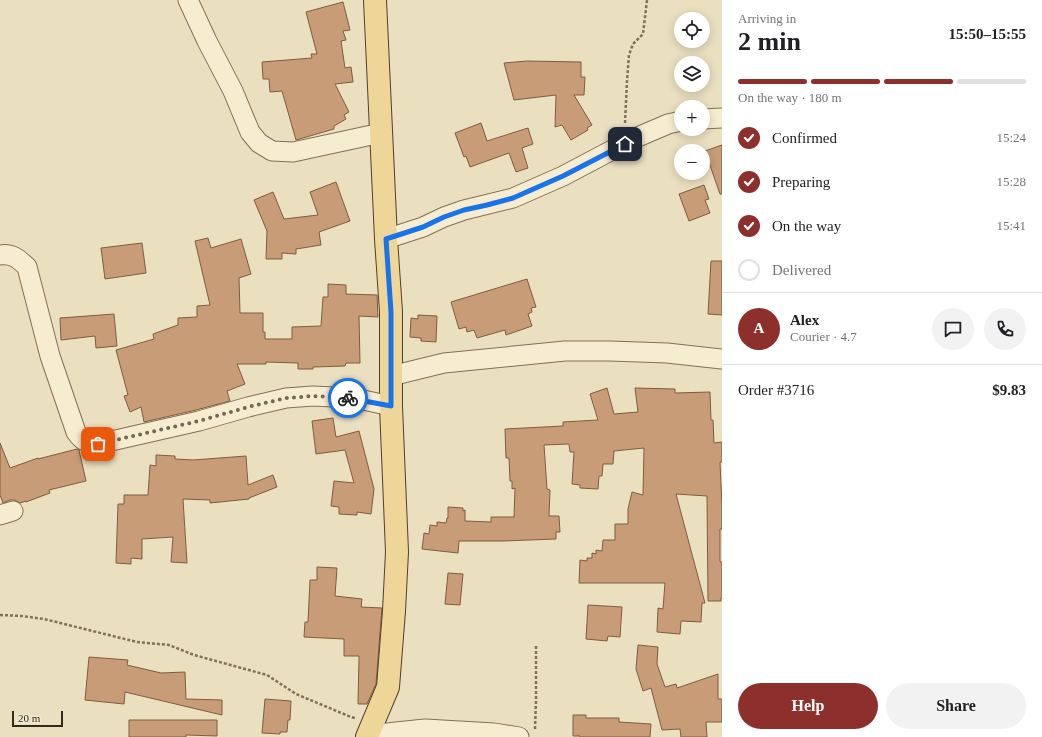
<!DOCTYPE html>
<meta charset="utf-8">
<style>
:root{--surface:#fff;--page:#f2f2f2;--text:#202124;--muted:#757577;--line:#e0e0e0;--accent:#8d302c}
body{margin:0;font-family:Georgia,serif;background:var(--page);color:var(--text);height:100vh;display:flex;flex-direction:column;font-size:15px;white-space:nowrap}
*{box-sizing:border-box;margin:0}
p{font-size:13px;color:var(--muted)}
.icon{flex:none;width:22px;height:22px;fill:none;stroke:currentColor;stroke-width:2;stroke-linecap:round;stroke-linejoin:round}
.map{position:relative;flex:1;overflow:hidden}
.panel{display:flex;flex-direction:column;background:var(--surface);width:320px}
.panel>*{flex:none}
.tools{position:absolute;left:674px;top:12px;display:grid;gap:8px}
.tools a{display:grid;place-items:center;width:36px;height:36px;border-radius:50%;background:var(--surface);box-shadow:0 2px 10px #0003;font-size:20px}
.scale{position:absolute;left:12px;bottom:10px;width:51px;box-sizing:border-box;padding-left:4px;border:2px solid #32281c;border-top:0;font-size:11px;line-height:14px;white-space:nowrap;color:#32281c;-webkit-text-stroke:3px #f2eace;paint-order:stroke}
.pin{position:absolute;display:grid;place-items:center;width:34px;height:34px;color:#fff;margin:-17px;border-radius:8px;box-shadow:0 2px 6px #0006}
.courier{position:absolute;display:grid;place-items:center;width:40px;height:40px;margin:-20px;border:3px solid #1a73e8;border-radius:50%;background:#fff;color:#222;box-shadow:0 1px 5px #0007}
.headline em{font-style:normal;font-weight:800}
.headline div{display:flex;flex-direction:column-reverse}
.headline{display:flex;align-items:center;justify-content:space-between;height:68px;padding:0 16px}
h1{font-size:26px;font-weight:800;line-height:30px}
.bar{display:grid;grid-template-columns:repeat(4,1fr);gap:6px 4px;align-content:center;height:48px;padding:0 16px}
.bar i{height:5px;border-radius:3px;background:var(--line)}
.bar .current{background:var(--accent)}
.bar p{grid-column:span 4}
.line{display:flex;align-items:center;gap:10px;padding:0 16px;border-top:1px solid var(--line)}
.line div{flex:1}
.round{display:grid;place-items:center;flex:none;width:42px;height:42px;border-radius:21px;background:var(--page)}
ol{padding:0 16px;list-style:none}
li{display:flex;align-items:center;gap:12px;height:44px}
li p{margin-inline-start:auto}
li .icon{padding:4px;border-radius:50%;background:var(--accent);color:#fff;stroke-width:4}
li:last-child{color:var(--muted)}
li i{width:22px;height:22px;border:2px solid var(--line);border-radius:50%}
.cta{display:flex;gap:8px;margin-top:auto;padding:8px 16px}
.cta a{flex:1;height:46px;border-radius:24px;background:var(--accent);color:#fff;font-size:16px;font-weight:800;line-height:46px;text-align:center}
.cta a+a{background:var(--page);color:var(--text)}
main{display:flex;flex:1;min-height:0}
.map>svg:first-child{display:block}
.building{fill:#c79c77;stroke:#7f5c40}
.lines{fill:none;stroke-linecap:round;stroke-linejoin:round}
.minor-casing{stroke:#827058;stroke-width:21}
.major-casing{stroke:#4f3f2d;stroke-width:24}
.path{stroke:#827058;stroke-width:2.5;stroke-dasharray:3 2;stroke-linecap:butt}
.minor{stroke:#f6edd1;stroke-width:19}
.major{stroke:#edd698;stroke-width:22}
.done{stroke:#726855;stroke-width:4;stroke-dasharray:0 7.2}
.route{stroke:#1a73e8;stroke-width:5}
</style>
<main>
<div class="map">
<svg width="722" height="737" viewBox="0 0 722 737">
<rect width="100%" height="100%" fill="#eadfbf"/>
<path class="building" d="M343,2L350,30L343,31L346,40L341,41L345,68L351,67L353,82L335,84L349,112L344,115L346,119L334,126V129L296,140L282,91L270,92L269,79H263L262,62L312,58L311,54H317L306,12Z
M527,61L581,62V77H585L584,95H574L592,125L587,128L588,130L571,140L562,125L555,127L556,95L514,100L504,63Z
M481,123L487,141L528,128L533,144L522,148L528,168L516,172L509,153L470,167L466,156L464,157L455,133Z
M722,145V194H720L705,151Z
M336,182L350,221L319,232L321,245L296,249V254L282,253V259H266L267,231L254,200L273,192L284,219L318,215L310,192Z
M704,185L709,199L705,200L710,213L689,221L679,194Z
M208,238L211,248L241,239L251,274L239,278L240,313H263V332H265V339H292V327L321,326L323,297H328V284L346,285V294L377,295L378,317L359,316L360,363H346L345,366L313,367V369H298V363L266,362V364H237L245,384L227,391L230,401L196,410L144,422L141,407L130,412L124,396L128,395L116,350L154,339L153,334L178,325V318L197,317V306L210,305L195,241Z
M142,243L146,273L105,279L101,248Z
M711,261H722V315L708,314Z
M527,279L536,307L531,308L532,312L528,314L532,326L506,335L505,330L477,338L474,330L467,332L466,327L459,329L451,302Z
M114,314L117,346L96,348L95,336L61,340L60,318Z
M418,315L437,316L436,342L421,341V338L410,337L411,318L418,319Z
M607,388L614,414L638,412L635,388L675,389V393L710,392L711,420H713L714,443L722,442V462H720L722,507V529H720V562H722V598H721V601H708L707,496L676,494L705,603H702L701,622L681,621L680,634L657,632L658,608L663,609L665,583H579L580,560L587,561V558H592V553L596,554V550L602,551L603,540H615V524H628V509L632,492L643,495L644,448L614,451L613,464H603L602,476H599L598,489L580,488V485L572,484L574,452H570L569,444L544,445L547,489L550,490L549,516H559L560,532H556V539L503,541H459L458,553L422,549L424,533L429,534L430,525L437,526V522L446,523L447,518H448V507L463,508V511L465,510V521L491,522V517H514L515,488L512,489V481H510L509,458H506L505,429L563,426V422L598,420L590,394Z
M333,418L336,437L359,431L374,489L371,514L357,512V515L339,514V507L331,506L334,481L354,483L345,450L316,454L312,421Z
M0,443L10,468L38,458V459L77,449L79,450L86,481L49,490L50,493L26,502V501L20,503L15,500H10L3,503L0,495Z
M156,455L175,456V459L193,460L246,456L248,485L273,475L277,487L249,498V499L210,503V500L183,499L187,563L171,562L173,537L142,539V559L131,558V564L116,563L118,504H124V495H148L150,465L156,466Z
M317,567L337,568L335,596L362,599L361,607L382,608L376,684L367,704H358L359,656H344V639L304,637L305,622H308L310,580H317Z
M448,573L463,574L460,605L445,604Z
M588,605L622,607L620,637L608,636L607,641L586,639Z
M638,645L658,647L657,664L665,687L676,684L677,688L718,674V699H722V722H706L707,737H681L680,729L662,730L651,688L643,691L636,669Z
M89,657L128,660L127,665L161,673L185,672L186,699L222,700V715L125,692L124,704L85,700Z
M265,699L291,701L290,720H288L287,732H280V734L262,733Z
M573,715H586V718H619V722L651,724L650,737H580V736H573Z
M129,720H217V736L186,735V737H129Z"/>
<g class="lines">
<defs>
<path id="minor" d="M188,0L207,41L233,91L250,132L259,143L272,151L293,152L381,133
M703,119L722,118
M386,239L423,227L444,217L464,210L513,198L563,176L633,139L668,124L681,121
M0,255C12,253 19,259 27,267L50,356L76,432C83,442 87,443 98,444L199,421L248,407L286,398L313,396L354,398L391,406
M391,376L444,363L565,351H610L667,353L722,359
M0,515L13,511
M368,735L425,729L494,733L519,737"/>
<path id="major" d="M367,737L388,687L394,611L397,552L391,406V312L386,239L375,0"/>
</defs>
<use href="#minor" class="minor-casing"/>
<use href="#major" class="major-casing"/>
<path class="path" d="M625,123L627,81L629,55L633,44L643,34L647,0
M0,615L22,616L44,619L137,642L169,645L194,655L267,675L296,694L351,717L355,718
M535,729L536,700V645"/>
<use href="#minor" class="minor"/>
<use href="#major" class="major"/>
</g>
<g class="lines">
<path class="done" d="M98,444L199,421L248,407L286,398L313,396L348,398"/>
<path class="route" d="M348,398L391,406V312L386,239L423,227L444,217L464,210L487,205L513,198L563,176L625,144"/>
</g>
</svg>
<div class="tools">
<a><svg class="icon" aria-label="locate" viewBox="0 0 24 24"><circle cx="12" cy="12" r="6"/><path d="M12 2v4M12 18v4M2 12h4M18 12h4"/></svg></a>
<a><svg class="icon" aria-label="layers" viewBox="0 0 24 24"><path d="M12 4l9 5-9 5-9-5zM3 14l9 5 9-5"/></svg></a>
<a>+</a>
<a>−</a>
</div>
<div class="scale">20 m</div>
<div class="pin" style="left:98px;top:444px;background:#ea580c"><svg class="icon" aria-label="bag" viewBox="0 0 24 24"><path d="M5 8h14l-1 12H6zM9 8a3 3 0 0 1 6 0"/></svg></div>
<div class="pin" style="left:625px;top:144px;background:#1f2937"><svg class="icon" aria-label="home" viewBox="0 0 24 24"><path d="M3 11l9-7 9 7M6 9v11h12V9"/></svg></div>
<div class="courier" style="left:348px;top:398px"><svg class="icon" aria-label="bike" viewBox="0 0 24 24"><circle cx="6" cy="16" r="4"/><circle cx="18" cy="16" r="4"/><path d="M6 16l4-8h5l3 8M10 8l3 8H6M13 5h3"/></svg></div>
</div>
<section class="panel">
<div class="headline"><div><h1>2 min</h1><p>Arriving in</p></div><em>15:50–15:55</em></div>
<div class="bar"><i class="current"></i><i class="current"></i><i class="current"></i><i></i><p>On the way · 180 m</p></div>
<ol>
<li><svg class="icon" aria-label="check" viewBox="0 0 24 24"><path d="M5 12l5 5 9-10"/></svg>Confirmed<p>15:24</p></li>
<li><svg class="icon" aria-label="check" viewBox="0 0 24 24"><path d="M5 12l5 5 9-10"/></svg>Preparing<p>15:28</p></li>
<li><svg class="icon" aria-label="check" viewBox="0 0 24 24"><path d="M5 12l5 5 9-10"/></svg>On the way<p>15:41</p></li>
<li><i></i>Delivered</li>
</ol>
<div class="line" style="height:72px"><b class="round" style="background:var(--accent);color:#fff">A</b><div><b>Alex</b><p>Courier · 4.7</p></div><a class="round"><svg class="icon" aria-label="chat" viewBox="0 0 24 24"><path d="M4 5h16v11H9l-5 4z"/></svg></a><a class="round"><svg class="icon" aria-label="phone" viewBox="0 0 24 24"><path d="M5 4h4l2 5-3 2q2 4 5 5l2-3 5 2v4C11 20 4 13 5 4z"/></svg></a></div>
<div class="line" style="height:52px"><div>Order #3716</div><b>$9.83</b></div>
<div class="cta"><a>Help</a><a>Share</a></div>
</section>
</main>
